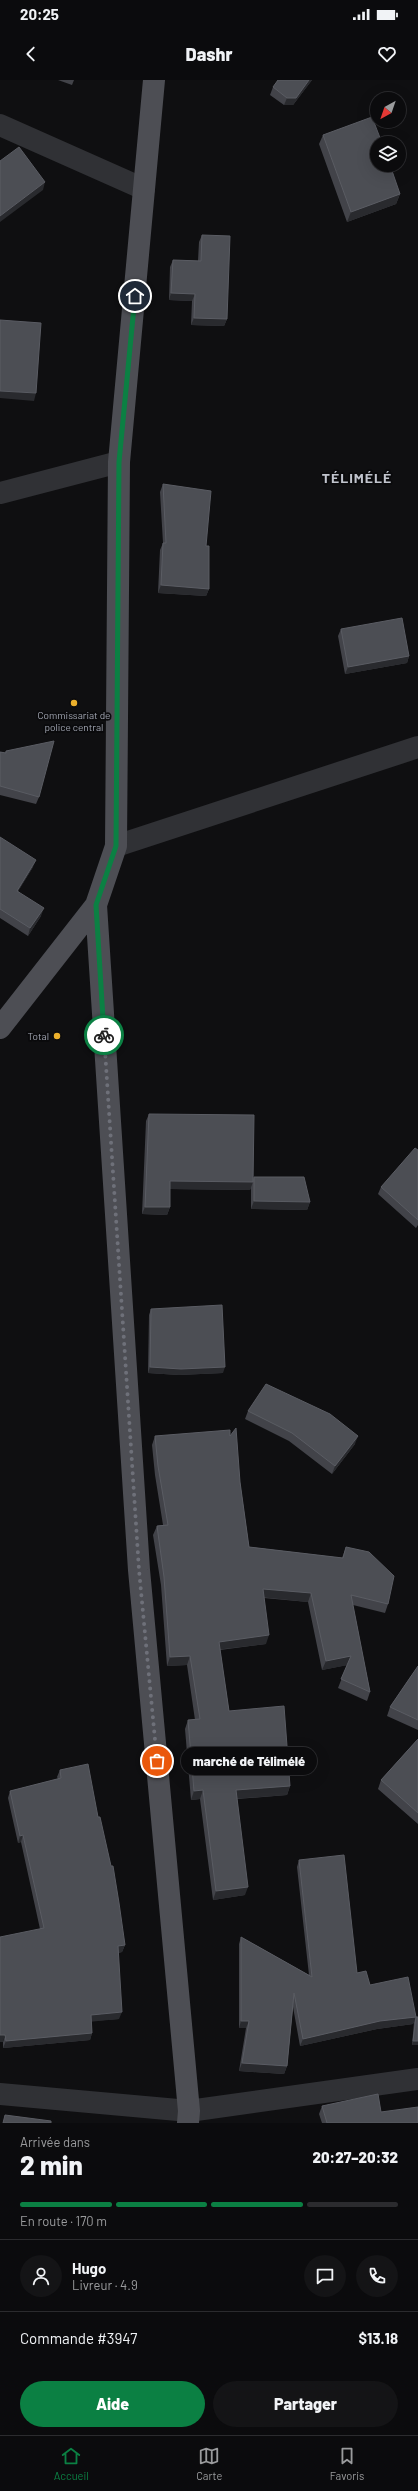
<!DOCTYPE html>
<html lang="fr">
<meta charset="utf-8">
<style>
:root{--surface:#0b0b0d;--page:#141416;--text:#f1f3f6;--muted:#9a9b9d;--line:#2b2b2e;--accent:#0b8043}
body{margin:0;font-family:Barlow,sans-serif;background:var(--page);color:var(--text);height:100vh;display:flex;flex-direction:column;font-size:15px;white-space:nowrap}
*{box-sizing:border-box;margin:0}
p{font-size:13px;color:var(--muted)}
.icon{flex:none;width:22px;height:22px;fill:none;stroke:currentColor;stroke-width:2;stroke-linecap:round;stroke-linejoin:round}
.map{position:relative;height:2043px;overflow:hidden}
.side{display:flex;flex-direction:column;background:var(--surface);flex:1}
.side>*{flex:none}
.needle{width:26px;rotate:220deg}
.fabs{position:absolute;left:370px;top:12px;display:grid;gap:8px}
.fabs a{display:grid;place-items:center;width:36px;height:36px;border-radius:50%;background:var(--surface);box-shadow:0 4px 16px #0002,0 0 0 1px var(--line);font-size:20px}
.pin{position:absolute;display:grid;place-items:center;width:34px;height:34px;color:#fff;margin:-17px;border:2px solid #fff;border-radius:50%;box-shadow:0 1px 4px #0007}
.courier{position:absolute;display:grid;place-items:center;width:40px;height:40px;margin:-20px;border:3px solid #0b8043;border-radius:50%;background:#fff;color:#222;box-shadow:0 1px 5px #0007}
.bubble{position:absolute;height:28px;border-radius:14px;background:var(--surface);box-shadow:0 4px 16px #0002,0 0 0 1px var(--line);font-size:13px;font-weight:800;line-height:28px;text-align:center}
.overview em{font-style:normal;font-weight:800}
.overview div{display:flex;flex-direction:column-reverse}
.overview{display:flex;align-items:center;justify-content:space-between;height:68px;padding:0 20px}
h1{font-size:26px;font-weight:800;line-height:30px}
.bar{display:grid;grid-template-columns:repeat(4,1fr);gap:6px 4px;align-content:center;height:48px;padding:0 20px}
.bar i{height:5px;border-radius:3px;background:var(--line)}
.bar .selected{background:var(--accent)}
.bar p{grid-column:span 4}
.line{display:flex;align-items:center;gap:10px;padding:0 20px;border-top:1px solid var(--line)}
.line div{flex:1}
.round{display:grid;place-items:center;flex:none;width:42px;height:42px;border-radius:21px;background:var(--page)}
.primary-button{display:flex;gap:8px;margin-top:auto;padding:8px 20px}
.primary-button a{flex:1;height:46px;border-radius:24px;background:var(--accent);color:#fff;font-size:16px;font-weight:800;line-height:46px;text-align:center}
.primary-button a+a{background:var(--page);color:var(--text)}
.status{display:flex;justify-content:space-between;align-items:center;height:28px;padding:0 20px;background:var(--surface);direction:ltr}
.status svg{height:11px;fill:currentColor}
header{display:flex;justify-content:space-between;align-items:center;height:52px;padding:0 20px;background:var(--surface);font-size:18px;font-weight:800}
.tabs{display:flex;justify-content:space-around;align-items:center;height:56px;border-top:1px solid var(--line);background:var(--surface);font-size:11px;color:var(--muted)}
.tabs a{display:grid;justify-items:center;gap:2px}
.tabs .selected{color:var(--accent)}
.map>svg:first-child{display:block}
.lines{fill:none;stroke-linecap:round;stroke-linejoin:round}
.street{stroke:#303135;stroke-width:22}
.primary{stroke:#4d4e54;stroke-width:22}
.wall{fill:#424349}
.shaded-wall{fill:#292a2e}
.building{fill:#4c4e54;stroke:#5a5c63}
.done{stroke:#6e7079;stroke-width:4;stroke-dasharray:0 7.2}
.route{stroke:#0b8043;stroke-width:5}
.poi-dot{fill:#ecb02c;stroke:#0a0a0c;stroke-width:1.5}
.labels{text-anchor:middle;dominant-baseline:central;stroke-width:3.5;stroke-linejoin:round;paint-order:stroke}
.poi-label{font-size:10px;fill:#a1a5b1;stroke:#0a0a0c}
.district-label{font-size:14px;font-weight:bold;letter-spacing:1px;fill:#c1c4cd;stroke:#0a0a0c}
</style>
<div class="status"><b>20:25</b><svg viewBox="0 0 49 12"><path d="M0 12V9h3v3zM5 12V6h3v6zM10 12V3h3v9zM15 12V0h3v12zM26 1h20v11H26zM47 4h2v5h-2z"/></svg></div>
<header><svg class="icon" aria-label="back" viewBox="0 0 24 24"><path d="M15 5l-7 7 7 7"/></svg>Dashr<svg class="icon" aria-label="heart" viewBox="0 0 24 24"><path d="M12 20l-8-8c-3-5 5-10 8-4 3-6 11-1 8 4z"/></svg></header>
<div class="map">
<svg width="418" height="2043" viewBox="0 0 418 2043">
<rect width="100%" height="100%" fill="#0f0f11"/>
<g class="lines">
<path class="street" d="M0,45L144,109
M0,413L119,382
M116,766L418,667
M0,2014L189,2031L418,1999"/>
<path class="primary" d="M96,825L139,1490L189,2031L188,2043
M0,948L96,825L116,766L119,382L154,0"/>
</g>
<path class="wall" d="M58,0H74L72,5Z
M278,0H312L293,25H284L270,15L273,7Z
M323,55L400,114L396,124L347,142L319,64Z
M202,155L227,239L224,246L191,245L192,221L169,220L170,187L173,180L198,181L199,162Z
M163,404L206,466L209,509L206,516L158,513L160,470L163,463L160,412Z
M341,549L409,576L407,583L345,594L338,556Z
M6,671L39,717L36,724L0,715V672L5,673Z
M0,757L33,787L18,811L41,836L28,856L0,838Z
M149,1034L253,1099L254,1097L310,1122L307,1130L251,1129V1107L250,1110L170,1109V1127L167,1135L142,1134L146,1041Z
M418,1070V1145L416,1148L378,1114L381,1107Z
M151,1229L223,1293L179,1295L148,1293L149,1235Z
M248,1331L355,1364L332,1394L289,1361L245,1339Z
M155,1356H230L240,1402L249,1467L342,1478L346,1467L388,1524L385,1533L353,1525L370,1612L367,1621L338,1608L347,1585L322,1590L308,1522L264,1518L266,1564L220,1570L229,1631L290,1706L287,1715L237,1719L245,1815L213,1820L200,1719L191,1720L185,1649L188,1640H195L187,1585L167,1586L161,1505L153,1455L157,1446L163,1445L155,1395L152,1365Z
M418,1586V1650L387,1636L390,1627Z
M418,1659V1744L378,1709L381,1700Z
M60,1690L98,1737L125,1865L122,1872L118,1873L119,1939L91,1941L92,1953L90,1960L3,1968V1962L40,1849L21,1762L18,1763L8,1718L10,1711L58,1699L57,1697Z
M299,1780L357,1893L370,1905L416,1937L413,1944L377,1949L300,1966L293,1927L287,1986L284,1994L239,1991L246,1948H239V1864L241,1857L309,1895L297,1787Z
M416,1937H418V1965H412L414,1942Z
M322,2026L381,2032L418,2043H322L319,2034Z"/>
<path class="shaded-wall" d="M309,0H312L293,25H284L287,18Z
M45,102L43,110L0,142V136Z
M400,114L396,124L347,142L351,132Z
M171,213L195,214L192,221L169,220Z
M194,238L227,239L224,246L191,245Z
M0,311L36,313L34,321L0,318Z
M161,505L209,509L206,516L158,513Z
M409,576L407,583L345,594L348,587Z
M36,780L33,787L14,818L17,811Z
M44,828L41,836L28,856L30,848Z
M170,1101L253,1102L250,1110L167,1109Z
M254,1121L310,1122L307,1130L251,1129Z
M145,1127H170L167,1135L142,1134Z
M150,1287H225L223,1293L179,1295L148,1293Z
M358,1356L355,1364L332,1394L335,1386Z
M263,1509L311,1513L308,1522L260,1517Z
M269,1555L266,1564L215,1570L219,1562Z
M190,1576L187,1585L167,1586L170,1577Z
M351,1576L348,1585L322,1590L326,1581Z
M290,1706L287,1715L232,1719L236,1710Z
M203,1710L200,1719L191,1720L194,1711Z
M23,1755L21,1762L18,1763L20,1756Z
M248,1807L245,1815L213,1820L216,1811Z
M125,1865L122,1872L116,1873L118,1866Z
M122,1932L119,1939L88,1942L91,1935Z
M416,1937L413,1944L377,1949L300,1966L303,1959L380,1941Z
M241,1941H249L246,1948H239Z
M92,1953L90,1960L3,1968L6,1961Z
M0,1955H5L3,1962H0Z
M413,1961H418V1965H412Z
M242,1983L287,1986L284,1994L239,1991Z"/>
<path class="building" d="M278,0H309L296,18H287L273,7Z
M372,37L382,63H377V85H390L400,114L351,132L323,55Z
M19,67L45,102L0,136V81Z
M202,155L230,156L227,239L194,238L195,214L171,213L173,180L201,181Z
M0,240L41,243L36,313L0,311Z
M163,404L211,411L206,466H209V509L161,505L163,463H166Z
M402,538L409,576L348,587L341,549Z
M54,661L39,717L0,706V672L6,673V671Z
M0,757L36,780L17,811L44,828L30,848L0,829Z
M149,1034L254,1035L253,1102L170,1101V1127H145Z
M415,1068L418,1070V1140L381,1107Z
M254,1097H304L310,1122L254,1121Z
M222,1225L225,1287L181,1289L150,1287L151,1229Z
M266,1304L330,1334L358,1356L335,1386L292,1353L248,1331Z
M236,1348L240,1402L249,1467L343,1478L346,1467L369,1472L394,1496L388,1524L351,1515L370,1612L341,1599L351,1576L326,1581L311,1513L263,1509L269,1555L219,1562L229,1631L284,1626L290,1706L236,1710L248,1807L216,1811L203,1710L194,1711L188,1640L200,1639L190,1576L170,1577L164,1497L157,1446L168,1445L158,1386L155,1356L230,1350V1356Z
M418,1586V1640L390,1627Z
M418,1659V1733L381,1700Z
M88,1684L98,1737H100L111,1786H113L119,1823L125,1865L118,1866L122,1932L91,1935L92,1953L6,1961L5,1955H0V1857L44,1848L23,1755L20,1756L10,1711L61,1698L60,1690Z
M344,1775L357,1893L366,1891L370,1905L408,1897L416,1937L380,1941L303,1959L294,1913L287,1986L242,1983L249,1941H241V1857L312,1897L299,1780Z
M416,1937H418V1961H413Z
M378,2014L381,2032L418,2027V2043H327L322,2026Z
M5,2035L51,2041V2043H3Z"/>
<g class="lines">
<path class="done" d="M104,955L139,1490L157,1681"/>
<path class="route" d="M104,955L96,825L116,766L119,382L135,216"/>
</g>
<g class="poi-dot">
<circle cx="74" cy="623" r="4"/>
<circle cx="57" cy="956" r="4"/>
</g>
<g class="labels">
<g class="poi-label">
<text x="74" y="635">Commissariat de<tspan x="74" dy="12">police central</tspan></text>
<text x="49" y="956" text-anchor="end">Total</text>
</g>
<g class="district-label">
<text x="357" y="397">TÉLIMÉLÉ</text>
</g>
</g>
</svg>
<div class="fabs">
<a><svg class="needle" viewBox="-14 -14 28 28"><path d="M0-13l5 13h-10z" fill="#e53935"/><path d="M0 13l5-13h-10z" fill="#9a9b9d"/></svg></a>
<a><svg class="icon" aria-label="layers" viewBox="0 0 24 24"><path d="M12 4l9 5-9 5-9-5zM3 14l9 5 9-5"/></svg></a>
</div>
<div class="pin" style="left:157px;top:1681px;background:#ea580c"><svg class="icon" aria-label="bag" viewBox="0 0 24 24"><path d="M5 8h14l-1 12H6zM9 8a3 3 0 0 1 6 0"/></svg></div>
<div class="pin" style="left:135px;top:216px;background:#1f2937"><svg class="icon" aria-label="home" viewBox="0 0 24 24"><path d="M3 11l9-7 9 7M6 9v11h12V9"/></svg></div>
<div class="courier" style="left:104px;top:955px"><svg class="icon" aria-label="bike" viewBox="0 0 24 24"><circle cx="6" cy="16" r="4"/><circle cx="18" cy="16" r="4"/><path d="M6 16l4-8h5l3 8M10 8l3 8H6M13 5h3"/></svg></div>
<div class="bubble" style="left:181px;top:1667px;width:136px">marché de Télimélé</div>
</div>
<section class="side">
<div class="overview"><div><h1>2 min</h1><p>Arrivée dans</p></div><em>20:27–20:32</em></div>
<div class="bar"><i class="selected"></i><i class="selected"></i><i class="selected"></i><i></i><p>En route · 170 m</p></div>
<div class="line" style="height:72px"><a class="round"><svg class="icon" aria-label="person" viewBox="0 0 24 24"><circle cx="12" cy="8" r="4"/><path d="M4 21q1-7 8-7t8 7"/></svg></a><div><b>Hugo</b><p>Livreur · 4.9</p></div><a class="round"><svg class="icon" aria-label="chat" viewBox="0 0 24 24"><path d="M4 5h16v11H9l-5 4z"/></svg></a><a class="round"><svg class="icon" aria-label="phone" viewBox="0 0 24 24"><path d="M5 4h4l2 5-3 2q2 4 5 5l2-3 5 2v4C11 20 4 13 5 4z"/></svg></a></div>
<div class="line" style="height:52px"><div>Commande #3947</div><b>$13.18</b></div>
<div class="primary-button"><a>Aide</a><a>Partager</a></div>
</section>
<nav class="tabs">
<a class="selected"><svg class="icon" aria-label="home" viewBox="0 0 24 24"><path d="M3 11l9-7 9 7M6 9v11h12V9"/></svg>Accueil</a>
<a><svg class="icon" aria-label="map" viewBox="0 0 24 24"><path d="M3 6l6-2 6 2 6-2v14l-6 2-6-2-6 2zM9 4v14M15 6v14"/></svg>Carte</a>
<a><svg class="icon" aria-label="saved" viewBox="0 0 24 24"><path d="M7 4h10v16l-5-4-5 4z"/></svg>Favoris</a>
</nav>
